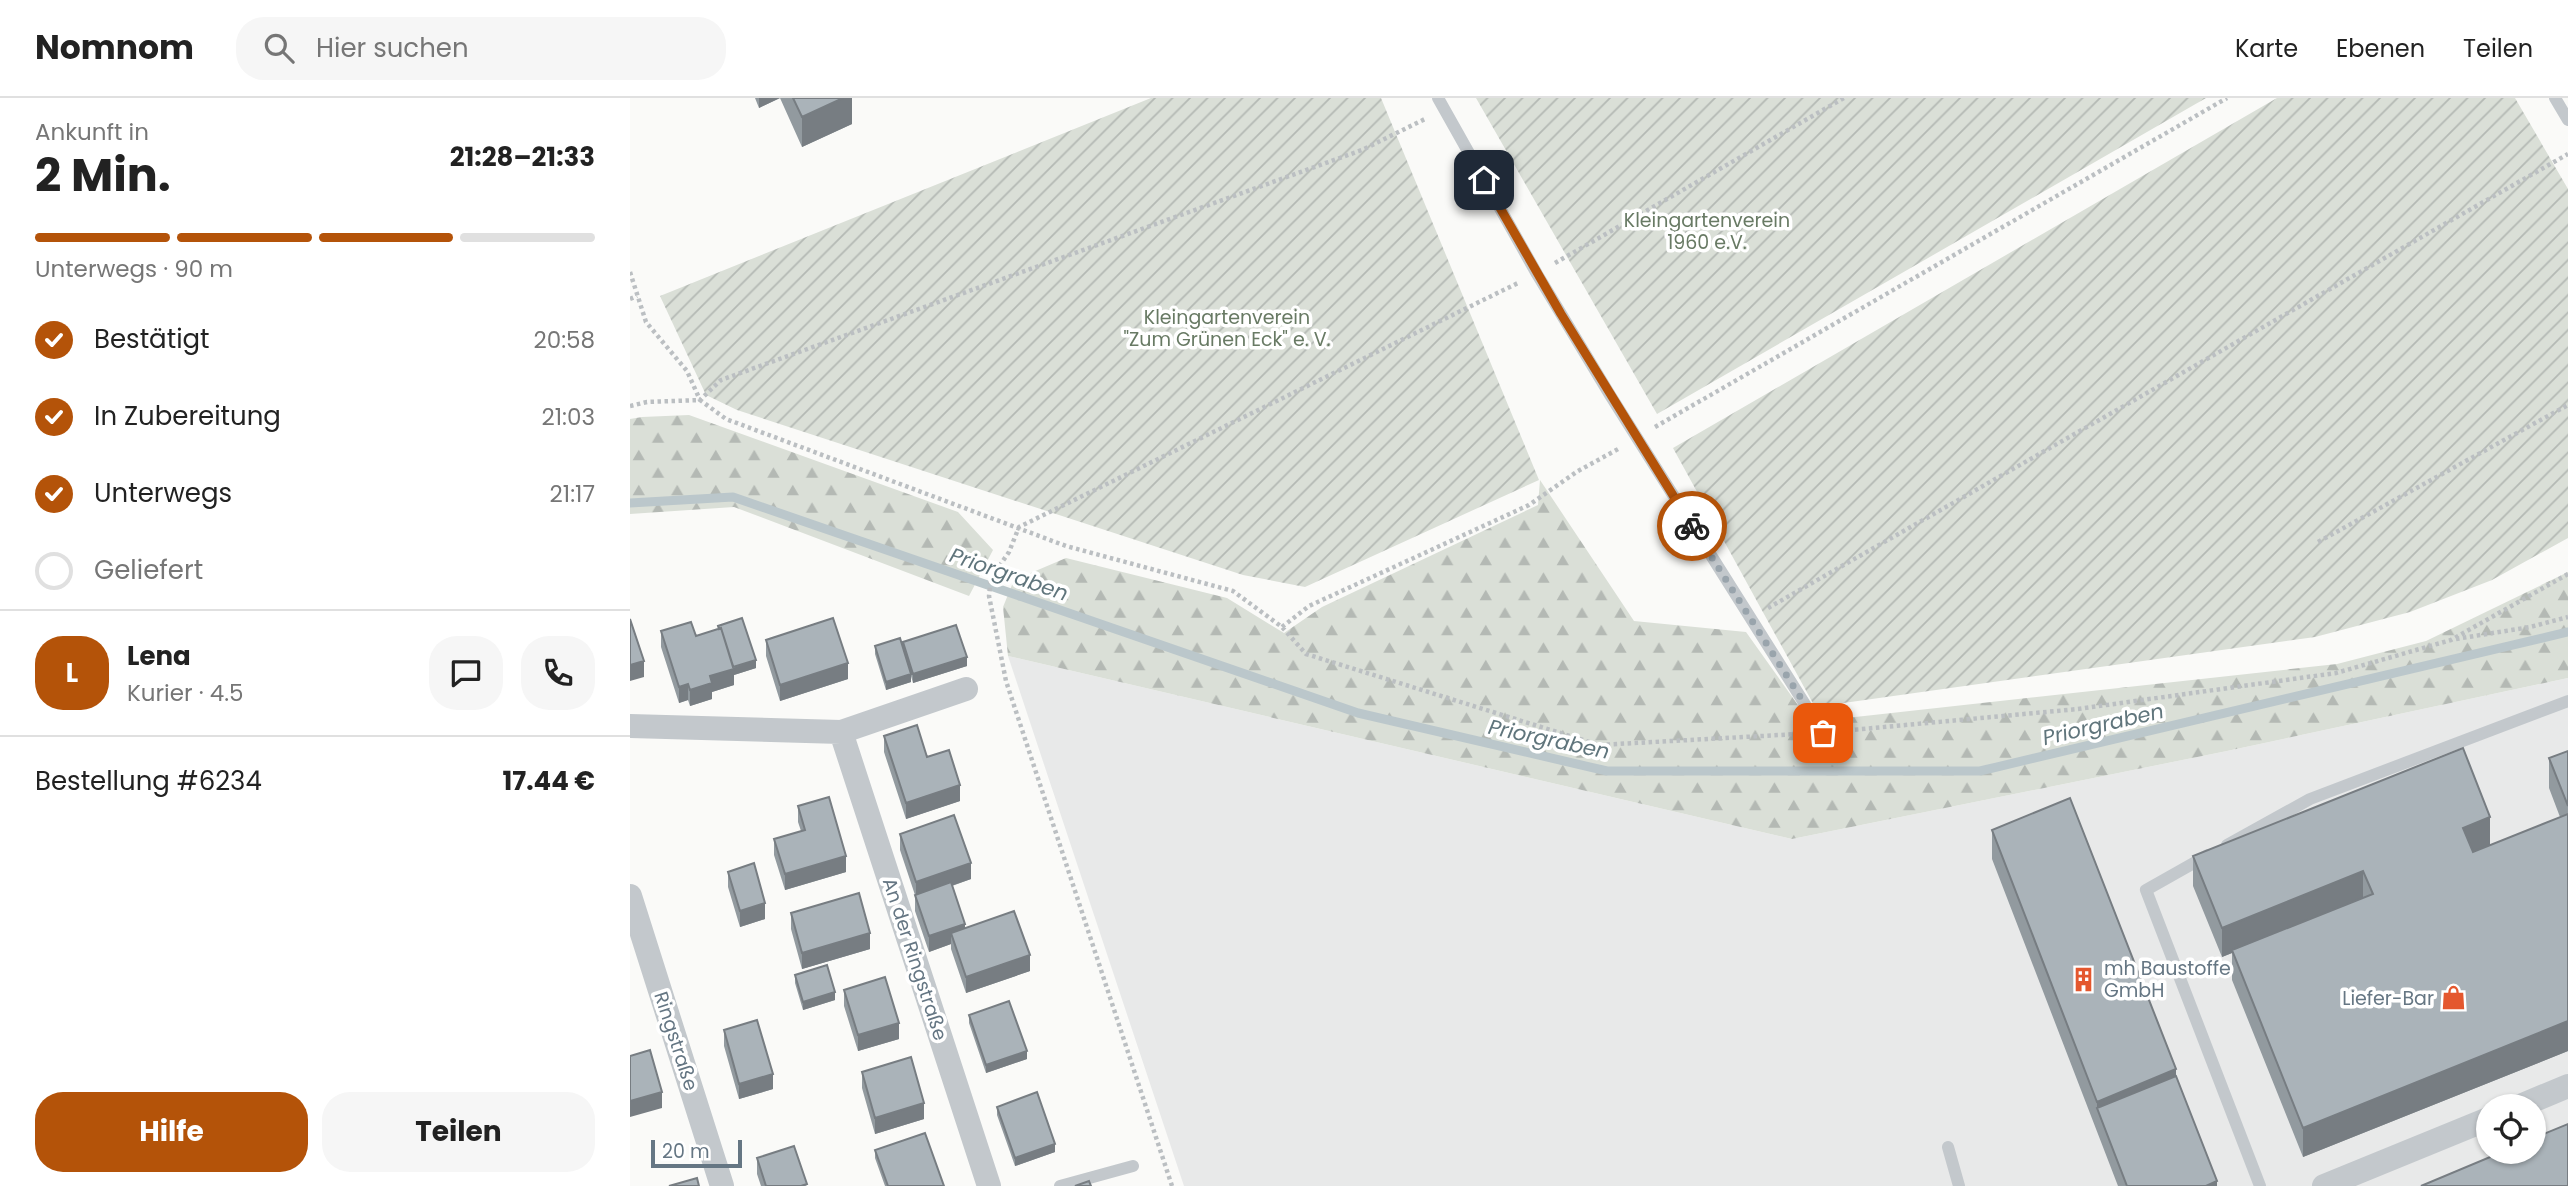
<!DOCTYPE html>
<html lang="de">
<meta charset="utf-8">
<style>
:root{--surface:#fff;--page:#f6f6f6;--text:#222;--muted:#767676;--line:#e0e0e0;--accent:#b45309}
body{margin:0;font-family:Poppins,sans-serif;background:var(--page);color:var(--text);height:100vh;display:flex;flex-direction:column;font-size:26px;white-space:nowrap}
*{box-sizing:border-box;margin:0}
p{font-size:23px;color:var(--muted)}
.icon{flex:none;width:38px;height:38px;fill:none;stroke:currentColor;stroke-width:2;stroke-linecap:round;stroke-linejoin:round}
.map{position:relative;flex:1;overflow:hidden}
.panel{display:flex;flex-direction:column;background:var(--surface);width:630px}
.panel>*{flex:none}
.fabs{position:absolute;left:1846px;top:996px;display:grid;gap:14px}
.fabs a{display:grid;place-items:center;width:70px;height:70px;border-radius:50%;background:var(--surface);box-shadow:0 2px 5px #0004;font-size:35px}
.scale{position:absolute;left:21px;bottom:18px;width:91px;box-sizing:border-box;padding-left:7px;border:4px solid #657683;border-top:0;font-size:19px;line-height:24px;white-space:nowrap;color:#657683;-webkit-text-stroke:5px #fff;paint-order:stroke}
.pin{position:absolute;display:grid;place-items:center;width:60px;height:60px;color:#fff;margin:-30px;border-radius:14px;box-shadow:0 4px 10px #0006}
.courier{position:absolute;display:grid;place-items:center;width:70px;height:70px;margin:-35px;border:5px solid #b45309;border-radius:50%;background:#fff;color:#222;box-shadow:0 2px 9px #0007}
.head em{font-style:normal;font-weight:700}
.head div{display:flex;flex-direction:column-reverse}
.head{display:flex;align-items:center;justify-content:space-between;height:119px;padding:0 35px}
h1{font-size:46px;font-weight:700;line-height:52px}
.bar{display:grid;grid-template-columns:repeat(4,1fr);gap:10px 7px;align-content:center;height:84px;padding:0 35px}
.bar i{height:9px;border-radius:5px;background:var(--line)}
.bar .current{background:var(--accent)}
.bar p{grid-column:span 4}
.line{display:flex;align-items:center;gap:18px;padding:0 35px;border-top:2px solid var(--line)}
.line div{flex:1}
.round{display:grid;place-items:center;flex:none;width:74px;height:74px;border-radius:28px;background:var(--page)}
ol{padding:0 35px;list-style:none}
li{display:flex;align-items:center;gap:21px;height:77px}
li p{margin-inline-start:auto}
li .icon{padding:7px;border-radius:50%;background:var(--accent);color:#fff;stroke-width:4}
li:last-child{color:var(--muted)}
li i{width:38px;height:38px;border:4px solid var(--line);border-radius:50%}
.primary-button{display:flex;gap:14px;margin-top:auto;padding:14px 35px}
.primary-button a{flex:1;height:80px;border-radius:28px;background:var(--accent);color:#fff;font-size:28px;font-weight:700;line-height:80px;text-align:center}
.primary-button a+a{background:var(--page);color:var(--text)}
header{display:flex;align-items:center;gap:42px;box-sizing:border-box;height:98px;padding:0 35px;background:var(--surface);border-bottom:2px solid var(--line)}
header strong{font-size:33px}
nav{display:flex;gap:38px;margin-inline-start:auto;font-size:24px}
.search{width:490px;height:63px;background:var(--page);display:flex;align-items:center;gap:18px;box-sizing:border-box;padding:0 24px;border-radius:28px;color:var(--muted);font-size:26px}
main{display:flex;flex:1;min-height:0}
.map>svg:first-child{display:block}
.built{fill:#e8e9e9;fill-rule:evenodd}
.forest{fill:url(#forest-firs)}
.garden{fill:url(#garden-furrows)}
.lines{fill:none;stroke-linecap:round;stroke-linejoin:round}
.stream{stroke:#bbc7cb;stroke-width:9}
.path{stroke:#bbbfc2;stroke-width:4.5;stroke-dasharray:3.5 3.5;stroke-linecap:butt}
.lane{stroke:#c3c8cc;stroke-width:12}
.street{stroke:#c3c8cc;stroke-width:24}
.wall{fill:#929a9f}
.shaded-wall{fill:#777d82}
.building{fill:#aab3b9;stroke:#777d82;stroke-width:2}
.done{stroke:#99a4ac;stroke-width:7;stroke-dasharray:0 12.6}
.route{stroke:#b45309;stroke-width:9}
.labels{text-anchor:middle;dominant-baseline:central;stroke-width:7;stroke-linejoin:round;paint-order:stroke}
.park-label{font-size:19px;fill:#687a64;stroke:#fff}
.street-label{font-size:19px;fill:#657683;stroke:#fff}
.poi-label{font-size:19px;fill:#657683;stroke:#fff;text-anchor:start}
.water-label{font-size:21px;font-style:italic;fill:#60757c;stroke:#fff}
</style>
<header>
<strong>Nomnom</strong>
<div class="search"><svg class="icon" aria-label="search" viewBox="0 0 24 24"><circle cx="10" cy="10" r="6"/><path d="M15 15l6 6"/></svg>Hier suchen</div>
<nav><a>Karte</a><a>Ebenen</a><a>Teilen</a></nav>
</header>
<main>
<section class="panel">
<div class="head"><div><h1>2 Min.</h1><p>Ankunft in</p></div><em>21:28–21:33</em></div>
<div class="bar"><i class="current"></i><i class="current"></i><i class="current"></i><i></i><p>Unterwegs · 90 m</p></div>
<ol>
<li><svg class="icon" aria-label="check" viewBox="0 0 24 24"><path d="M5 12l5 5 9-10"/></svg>Bestätigt<p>20:58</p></li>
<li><svg class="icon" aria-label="check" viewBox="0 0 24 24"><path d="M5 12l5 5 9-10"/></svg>In Zubereitung<p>21:03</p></li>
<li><svg class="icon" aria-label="check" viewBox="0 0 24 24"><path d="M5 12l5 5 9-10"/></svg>Unterwegs<p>21:17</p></li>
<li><i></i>Geliefert</li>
</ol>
<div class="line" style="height:126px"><b class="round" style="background:var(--accent);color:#fff">L</b><div><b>Lena</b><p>Kurier · 4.5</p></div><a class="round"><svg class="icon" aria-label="chat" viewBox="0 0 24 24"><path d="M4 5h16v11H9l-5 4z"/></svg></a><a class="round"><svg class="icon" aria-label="phone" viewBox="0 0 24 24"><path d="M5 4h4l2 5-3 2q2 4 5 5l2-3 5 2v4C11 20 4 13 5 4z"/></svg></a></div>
<div class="line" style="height:91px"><div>Bestellung #6234</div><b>17.44 €</b></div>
<div class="primary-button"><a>Hilfe</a><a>Teilen</a></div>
</section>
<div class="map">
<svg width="1938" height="1088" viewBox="0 0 1938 1088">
<defs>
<pattern id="forest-firs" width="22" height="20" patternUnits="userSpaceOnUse" patternTransform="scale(1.75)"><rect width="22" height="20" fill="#dadfd7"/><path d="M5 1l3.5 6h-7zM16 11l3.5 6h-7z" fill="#b4b9b4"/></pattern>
<pattern id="garden-furrows" width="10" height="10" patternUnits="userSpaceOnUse" patternTransform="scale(1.75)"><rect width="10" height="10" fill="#dadfd7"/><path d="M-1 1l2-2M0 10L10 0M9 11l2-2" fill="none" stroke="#b4b9b4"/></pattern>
</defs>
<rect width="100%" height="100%" fill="#fafaf8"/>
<path class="built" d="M378,558L1162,741L1597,653L1938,580V1088H554ZM1858,1008H1904V1054H1858Z"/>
<path class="forest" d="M59,317L328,414L363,452L339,498L104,409L0,416V321L12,319Z
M910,382L1004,523L1116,534L1180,624L1707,566L1796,543L1938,474V580L1597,653L1162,741L378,558L373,509L384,482L436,460L597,500L654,535L692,509L908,407Z"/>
<path class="garden" d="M521,0H751L909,382L675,489L613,477L107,312L76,297L30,198Z
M846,0H1576L1027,316Z
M1647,0H1885L1938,91V440L1862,482L1780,514L1685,539L1185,609L1043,350Z"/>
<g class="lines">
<path class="stream" d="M0,405L103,399L728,615L977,673H1350L1938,534"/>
<path class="path" d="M925,165L1214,0
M0,174L16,224L57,273L70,302L91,282L732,52L797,20
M0,201L7,198
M0,308L17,304L70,302L96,321L436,448L603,493L652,529L676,556L969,647L1168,636
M1025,329L1597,0
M1688,444L1938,307
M1138,510L1938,56
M652,529L679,508L899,407L948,373L990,350
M1826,541L1900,529L1938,519
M1211,633L1448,611L1706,575L1821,542L1938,476
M542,1088L376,583L359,498L361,480L379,454L389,429L890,184"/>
<path class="lane" d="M808,0L907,176L980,297L1193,635
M1925,0L1938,22
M1597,747L1680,701L1938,603
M1578,757L1516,792L1630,1088
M1318,1049L1329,1088
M430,1088L503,1068"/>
<path class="street" d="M336,591L211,634L359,1088
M0,628L211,634
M0,798L92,1088
M1890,1008L1938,988
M1694,1088L1858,1021"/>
</g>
<path class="wall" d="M125,0H222V26L172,49L150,0L129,10Z
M88,528L126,570L104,577V587L82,594V601L60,608L58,602L49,605L31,549V533L66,538L88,531Z
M136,542L218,581L150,603L136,558Z
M273,544L337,568L283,585L281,578V584L256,592L245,556V548L273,550Z
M254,638L297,659L330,703L276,721L254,654Z
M1938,653V953L1673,1059L1602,882V855L1592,859L1563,788V758L1860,747L1930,719L1919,690V660Z
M168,708L216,774L155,792L144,757V741L171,733L168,724Z
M1362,732L1546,978L1587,1088H1488L1362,761Z
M270,736L341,781L322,788L335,830L400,873L336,895L321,851V846L299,854L285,813V797L270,752Z
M98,774L135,821L110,829L98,789Z
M161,815L240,851L172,871L161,831Z
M165,877L205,902L173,912L165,885Z
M214,892L269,941L228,953L214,908Z
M339,917L397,961L356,975L339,925Z
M94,932L143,991L109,1001L94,948Z
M232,974L294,1021L245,1036L232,990Z
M367,1009L425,1054L385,1068L367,1017Z
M245,1052L314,1088H255L245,1060Z
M127,1060L177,1088H131L127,1076Z"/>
<path class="shaded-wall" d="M129,0H150L129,10Z
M213,0H222V26L172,49V19Z
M337,559V568L283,585V576Z
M126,562V570L104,577V587L82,594V601L60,608V592L80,578Z
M14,563V579L0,583V567Z
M218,565V581L150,603V587Z
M281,576V584L256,592V584Z
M58,586V602L49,605V589Z
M330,687V703L276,721V705Z
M1860,719V749L1833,760V730Z
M216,758V774L155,792V776Z
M341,765V781L286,800V784Z
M1733,773V803L1602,852V855L1592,859V830Z
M135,805V821L110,829V813Z
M335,826V842L321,835V846L299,854V838Z
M240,835V851L172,871V855Z
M400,857V873L336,895V879Z
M205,894V902L173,912V904Z
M1938,923V953L1673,1059V1030Z
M269,925V941L228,953V937Z
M397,953V961L356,975V967Z
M1546,971V1001L1467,1010V1004Z
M143,976V991L109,1001V986Z
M32,994V1010L0,1019V1003Z
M294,1005V1021L245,1036V1020Z
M425,1046V1054L385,1068V1060Z
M1587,1083V1088H1576Z"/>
<path class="building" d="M163,0H213L172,19Z
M112,520L126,562L103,569L91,530L89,531L88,528Z
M203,520L218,565L150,587L136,542Z
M0,521L14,563L0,567Z
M61,524L66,538L91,530L104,571L80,578L82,585L60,592L58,586L49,589L31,533Z
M326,527L337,559L283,576L273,544Z
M270,540L281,576L256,584L245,548Z
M287,627L297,659L319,652L330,687L276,705L254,638Z
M1833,650L1860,719L1833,730L1843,754L1938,716V923L1673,1030L1602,852L1743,796L1733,773L1592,830L1563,758Z
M1938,653V708L1919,660Z
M199,699L216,758L155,776L144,741L175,732L168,708Z
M1440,700L1546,971L1467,1004L1362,732Z
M324,717L341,765L286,784L270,736Z
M124,765L135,805L110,813L98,774Z
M321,784L335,826L299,838L285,797Z
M229,795L240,835L172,855L161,815Z
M384,813L400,857L336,879L321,835Z
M197,867L205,894L173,904L165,877Z
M255,879L269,925L228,937L214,892Z
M379,903L397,953L356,967L339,917Z
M127,922L143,976L109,986L94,932Z
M20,952L32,994L0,1003V958Z
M281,959L294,1005L245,1020L232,974Z
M1546,978L1587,1083L1576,1088H1497L1467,1010Z
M407,994L425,1046L385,1060L367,1009Z
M1938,1026V1088H1791L1872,1054H1904V1040Z
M295,1035L314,1088H258L245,1052Z
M164,1048L177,1086L171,1088H136L127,1060Z
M67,1080L69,1088H39Z
M459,1083L461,1088H445Z"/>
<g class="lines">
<path class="done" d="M1062,428L1193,635"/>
<path class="route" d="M854,82L931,216L1062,428"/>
</g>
<defs>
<symbol id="building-bare" viewBox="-9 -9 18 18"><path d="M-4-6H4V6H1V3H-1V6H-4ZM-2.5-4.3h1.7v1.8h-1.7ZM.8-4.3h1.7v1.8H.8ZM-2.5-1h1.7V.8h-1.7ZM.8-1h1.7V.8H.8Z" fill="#e4572e" stroke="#fff" stroke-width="2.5" paint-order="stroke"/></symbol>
<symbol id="shop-bare" viewBox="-9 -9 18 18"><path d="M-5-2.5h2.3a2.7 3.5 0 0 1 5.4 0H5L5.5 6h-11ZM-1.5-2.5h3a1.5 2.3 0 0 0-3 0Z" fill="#e4572e" stroke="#fff" stroke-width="2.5" paint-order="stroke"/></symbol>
</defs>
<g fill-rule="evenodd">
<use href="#building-bare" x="1436" y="864" width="35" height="35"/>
<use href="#shop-bare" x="1806" y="882" width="35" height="35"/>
</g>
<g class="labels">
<g class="park-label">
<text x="1077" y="122">Kleingartenverein<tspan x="1077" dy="22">1960 e.V.</tspan></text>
<text x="597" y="219">Kleingartenverein<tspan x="597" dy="22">"Zum Grünen Eck" e. V.</tspan></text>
</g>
<g class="street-label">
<text transform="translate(285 861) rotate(72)">An der Ringstraße</text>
<text transform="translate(46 943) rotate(72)">Ringstraße</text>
</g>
<g class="poi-label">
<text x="1474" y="870">mh Baustoffe<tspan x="1474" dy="22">GmbH</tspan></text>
<text x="1804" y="900" text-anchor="end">Liefer-Bar</text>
</g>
<g class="water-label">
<text transform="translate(379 476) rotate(19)">Priorgraben</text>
<text transform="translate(1473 626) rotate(-13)">Priorgraben</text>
<text transform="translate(919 641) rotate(12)">Priorgraben</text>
</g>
</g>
</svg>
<div class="fabs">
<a><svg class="icon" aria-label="locate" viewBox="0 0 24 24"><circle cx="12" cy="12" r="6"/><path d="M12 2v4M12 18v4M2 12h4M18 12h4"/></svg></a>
</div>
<div class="scale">20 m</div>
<div class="pin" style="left:1193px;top:635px;background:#ea580c"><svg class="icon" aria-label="bag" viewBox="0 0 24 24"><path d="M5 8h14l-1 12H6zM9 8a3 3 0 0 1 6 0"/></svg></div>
<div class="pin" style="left:854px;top:82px;background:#1f2937"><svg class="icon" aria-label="home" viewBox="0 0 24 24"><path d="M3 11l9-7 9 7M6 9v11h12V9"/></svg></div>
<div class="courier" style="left:1062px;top:428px"><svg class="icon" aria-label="bike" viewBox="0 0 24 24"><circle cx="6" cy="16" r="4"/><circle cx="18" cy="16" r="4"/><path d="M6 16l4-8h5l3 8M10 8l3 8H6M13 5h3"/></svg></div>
</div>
</main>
